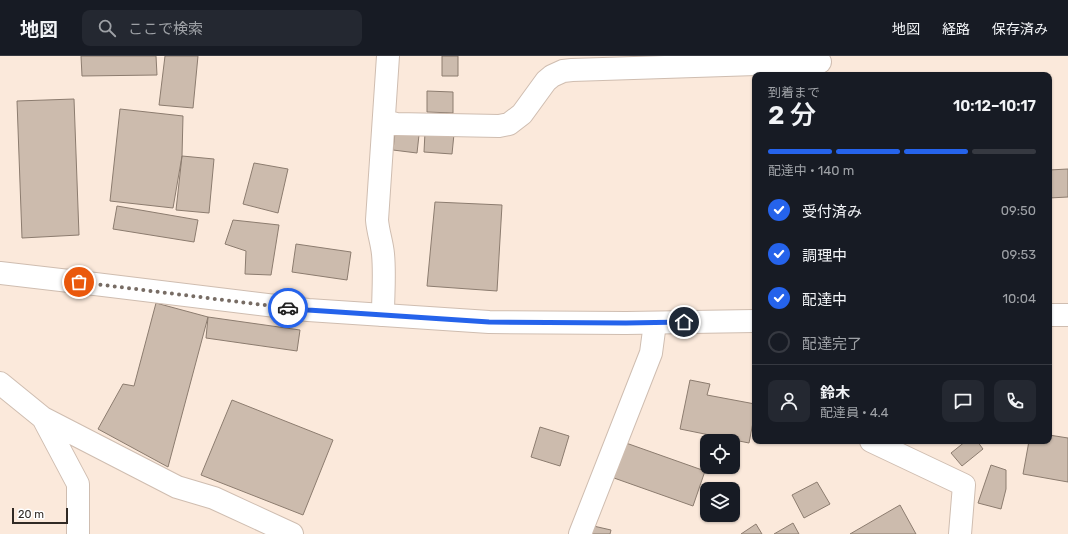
<!DOCTYPE html>
<html lang="ja">
<meta charset="utf-8">
<style>
:root{--surface:#171b24;--page:#242831;--text:#f1f3f6;--muted:#9ea1a6;--line:#363941;--accent:#2563eb}
body{margin:0;font-family:Rubik,"Noto Sans JP",sans-serif;background:var(--page);color:var(--text);height:100vh;display:flex;flex-direction:column;font-size:15px;white-space:nowrap}
*{box-sizing:border-box;margin:0}
p{font-size:13px;color:var(--muted)}
.icon{flex:none;width:22px;height:22px;fill:none;stroke:currentColor;stroke-width:2;stroke-linecap:round;stroke-linejoin:round}
.map{position:relative;flex:1;overflow:hidden}
.panel{position:absolute;left:752px;top:16px;width:300px;height:372px;display:flex;flex-direction:column;background:var(--surface);border-radius:8px;box-shadow:0 1px 3px #0004}
.panel>*{flex:none}
.controls{position:absolute;left:700px;top:378px;display:grid;gap:8px}
.controls a{display:grid;place-items:center;width:40px;height:40px;border-radius:8px;background:var(--surface);box-shadow:0 1px 3px #0004;font-size:20px}
.scale{position:absolute;left:12px;bottom:10px;width:56px;box-sizing:border-box;padding-left:4px;border:2px solid #302924;border-top:0;font-size:11px;line-height:14px;white-space:nowrap;color:#302924;-webkit-text-stroke:3px #fff;paint-order:stroke}
.pin{position:absolute;display:grid;place-items:center;width:34px;height:34px;color:#fff;margin:-17px;border:2px solid #fff;border-radius:50%;box-shadow:0 1px 4px #0007}
.courier{position:absolute;display:grid;place-items:center;width:40px;height:40px;margin:-20px;border:3px solid #2563eb;border-radius:50%;background:#fff;color:#222;box-shadow:0 1px 5px #0007}
.headline em{font-style:normal;font-weight:600}
.headline div{display:flex;flex-direction:column-reverse}
.headline{display:flex;align-items:center;justify-content:space-between;height:68px;padding:0 16px}
h1{font-size:26px;font-weight:600;line-height:30px}
.bar{display:grid;grid-template-columns:repeat(4,1fr);gap:6px 4px;align-content:center;height:48px;padding:0 16px}
.bar i{height:5px;border-radius:3px;background:var(--line)}
.bar .on{background:var(--accent)}
.bar p{grid-column:span 4}
.line{display:flex;align-items:center;gap:10px;padding:0 16px;border-top:1px solid var(--line)}
.line div{flex:1}
.round{display:grid;place-items:center;flex:none;width:42px;height:42px;border-radius:8px;background:var(--page)}
ol{padding:0 16px;list-style:none}
li{display:flex;align-items:center;gap:12px;height:44px}
li p{margin-inline-start:auto}
li .icon{padding:4px;border-radius:50%;background:var(--accent);color:#fff;stroke-width:4}
li:last-child{color:var(--muted)}
li i{width:22px;height:22px;border:2px solid var(--line);border-radius:50%}
header{display:flex;align-items:center;gap:24px;box-sizing:border-box;height:56px;padding:0 20px;background:var(--surface);border-bottom:1px solid var(--line)}
header strong{font-size:19px}
nav{display:flex;gap:22px;margin-inline-start:auto;font-size:14px}
.search{width:280px;height:36px;background:var(--page);display:flex;align-items:center;gap:10px;box-sizing:border-box;padding:0 14px;border-radius:8px;color:var(--muted);font-size:15px}
.map>svg:first-child{display:block}
.building{fill:#ccbbad;stroke:#8c7c6f}
.lines{fill:none;stroke-linecap:round;stroke-linejoin:round}
.minor-casing{stroke:#cfbdb0;stroke-width:24}
.highway-casing{stroke:#cfbdb0;stroke-width:24}
.minor{stroke:#fff;stroke-width:22}
.highway{stroke:#fff;stroke-width:22}
.done{stroke:#776c64;stroke-width:4;stroke-dasharray:0 7.2}
.route{stroke:#2563eb;stroke-width:5}
</style>
<header>
<strong>地図</strong>
<div class="search"><svg class="icon" aria-label="search" viewBox="0 0 24 24"><circle cx="10" cy="10" r="6"/><path d="M15 15l6 6"/></svg>ここで検索</div>
<nav><a>地図</a><a>経路</a><a>保存済み</a></nav>
</header>
<div class="map">
<svg width="1068" height="478" viewBox="0 0 1068 478">
<rect width="100%" height="100%" fill="#fbe9db"/>
<path class="building" d="M81,0H156L157,19L82,20Z
M165,0H198L193,52L159,49Z
M442,0H458V20H442Z
M427,35L453,36V57L427,56Z
M74,43L79,179L22,182L17,45Z
M120,53L183,60L182,100L173,152L110,145Z
M396,68L420,70L417,97L393,94Z
M425,76L454,78L452,98L424,96Z
M182,100L214,103L209,157L176,154Z
M254,107L288,113L278,157L243,148Z
M1068,113V141L1049,142V114Z
M435,146L502,149L497,235L427,230Z
M117,150L198,164L194,186L113,173Z
M233,164L279,169L271,219L245,218L246,195L225,188Z
M296,188L351,196L347,224L292,216Z
M156,247L208,261L168,411L98,373L123,328L134,330Z
M208,261L300,274L297,295L206,282Z
M690,324L710,328L707,339L755,348V356L749,387L680,373Z
M232,344L333,384L303,459L201,419Z
M540,371L569,380L560,410L531,401Z
M1049,379L1068,382V426L1023,418L1029,385H1049Z
M966,385H977L983,393L962,410L951,397Z
M626,387L705,415L693,450L614,422Z
M991,409L1006,414V433L1001,453L978,447Z
M817,426L830,448L804,462L792,439Z
M900,449L916,478H850Z
M793,467L799,478H774Z
M756,468L762,478H741Z
M589,469L611,474L610,478H587Z"/>
<g class="lines">
<defs>
<path id="minor" d="M384,65L396,68L499,70L509,68L522,58L546,25L552,20L563,15L572,14L820,6
M383,259C383,239 385,218 383,198C382,187 378,176 377,164L388,0
M0,327L43,362L177,431L214,442L292,478
M43,362L78,428V478
M871,385L964,429L960,478
M580,478L651,297L655,267"/>
<path id="highway" d="M0,217L95,228L308,254L489,266L626,267L755,265
M1049,259H1068"/>
</defs>
<use href="#minor" class="minor-casing"/>
<use href="#highway" class="highway-casing"/>
<use href="#minor" class="minor"/>
<use href="#highway" class="highway"/>
</g>
<g class="lines">
<path class="done" d="M79,226L288,252"/>
<path class="route" d="M288,252L308,254L489,266L626,267L684,266"/>
</g>
</svg>
<div class="controls">
<a><svg class="icon" aria-label="locate" viewBox="0 0 24 24"><circle cx="12" cy="12" r="6"/><path d="M12 2v4M12 18v4M2 12h4M18 12h4"/></svg></a>
<a><svg class="icon" aria-label="layers" viewBox="0 0 24 24"><path d="M12 4l9 5-9 5-9-5zM3 14l9 5 9-5"/></svg></a>
</div>
<div class="scale">20 m</div>
<div class="pin" style="left:79px;top:226px;background:#ea580c"><svg class="icon" aria-label="bag" viewBox="0 0 24 24"><path d="M5 8h14l-1 12H6zM9 8a3 3 0 0 1 6 0"/></svg></div>
<div class="pin" style="left:684px;top:266px;background:#1f2937"><svg class="icon" aria-label="home" viewBox="0 0 24 24"><path d="M3 11l9-7 9 7M6 9v11h12V9"/></svg></div>
<div class="courier" style="left:288px;top:252px"><svg class="icon" aria-label="car" viewBox="0 0 24 24"><path d="M5 17H2v-5l4-1 3-4h7l3 4 3 1v5h-3M9 17h6M6 11h13"/><circle cx="7" cy="17" r="2"/><circle cx="17" cy="17" r="2"/></svg></div>
<section class="panel">
<div class="headline"><div><h1>2 分</h1><p>到着まで</p></div><em>10:12–10:17</em></div>
<div class="bar"><i class="on"></i><i class="on"></i><i class="on"></i><i></i><p>配達中 · 140 m</p></div>
<ol>
<li><svg class="icon" aria-label="check" viewBox="0 0 24 24"><path d="M5 12l5 5 9-10"/></svg>受付済み<p>09:50</p></li>
<li><svg class="icon" aria-label="check" viewBox="0 0 24 24"><path d="M5 12l5 5 9-10"/></svg>調理中<p>09:53</p></li>
<li><svg class="icon" aria-label="check" viewBox="0 0 24 24"><path d="M5 12l5 5 9-10"/></svg>配達中<p>10:04</p></li>
<li><i></i>配達完了</li>
</ol>
<div class="line" style="height:72px"><a class="round"><svg class="icon" aria-label="person" viewBox="0 0 24 24"><circle cx="12" cy="8" r="4"/><path d="M4 21q1-7 8-7t8 7"/></svg></a><div><b>鈴木</b><p>配達員 · 4.4</p></div><a class="round"><svg class="icon" aria-label="chat" viewBox="0 0 24 24"><path d="M4 5h16v11H9l-5 4z"/></svg></a><a class="round"><svg class="icon" aria-label="phone" viewBox="0 0 24 24"><path d="M5 4h4l2 5-3 2q2 4 5 5l2-3 5 2v4C11 20 4 13 5 4z"/></svg></a></div>
</section>
</div>
